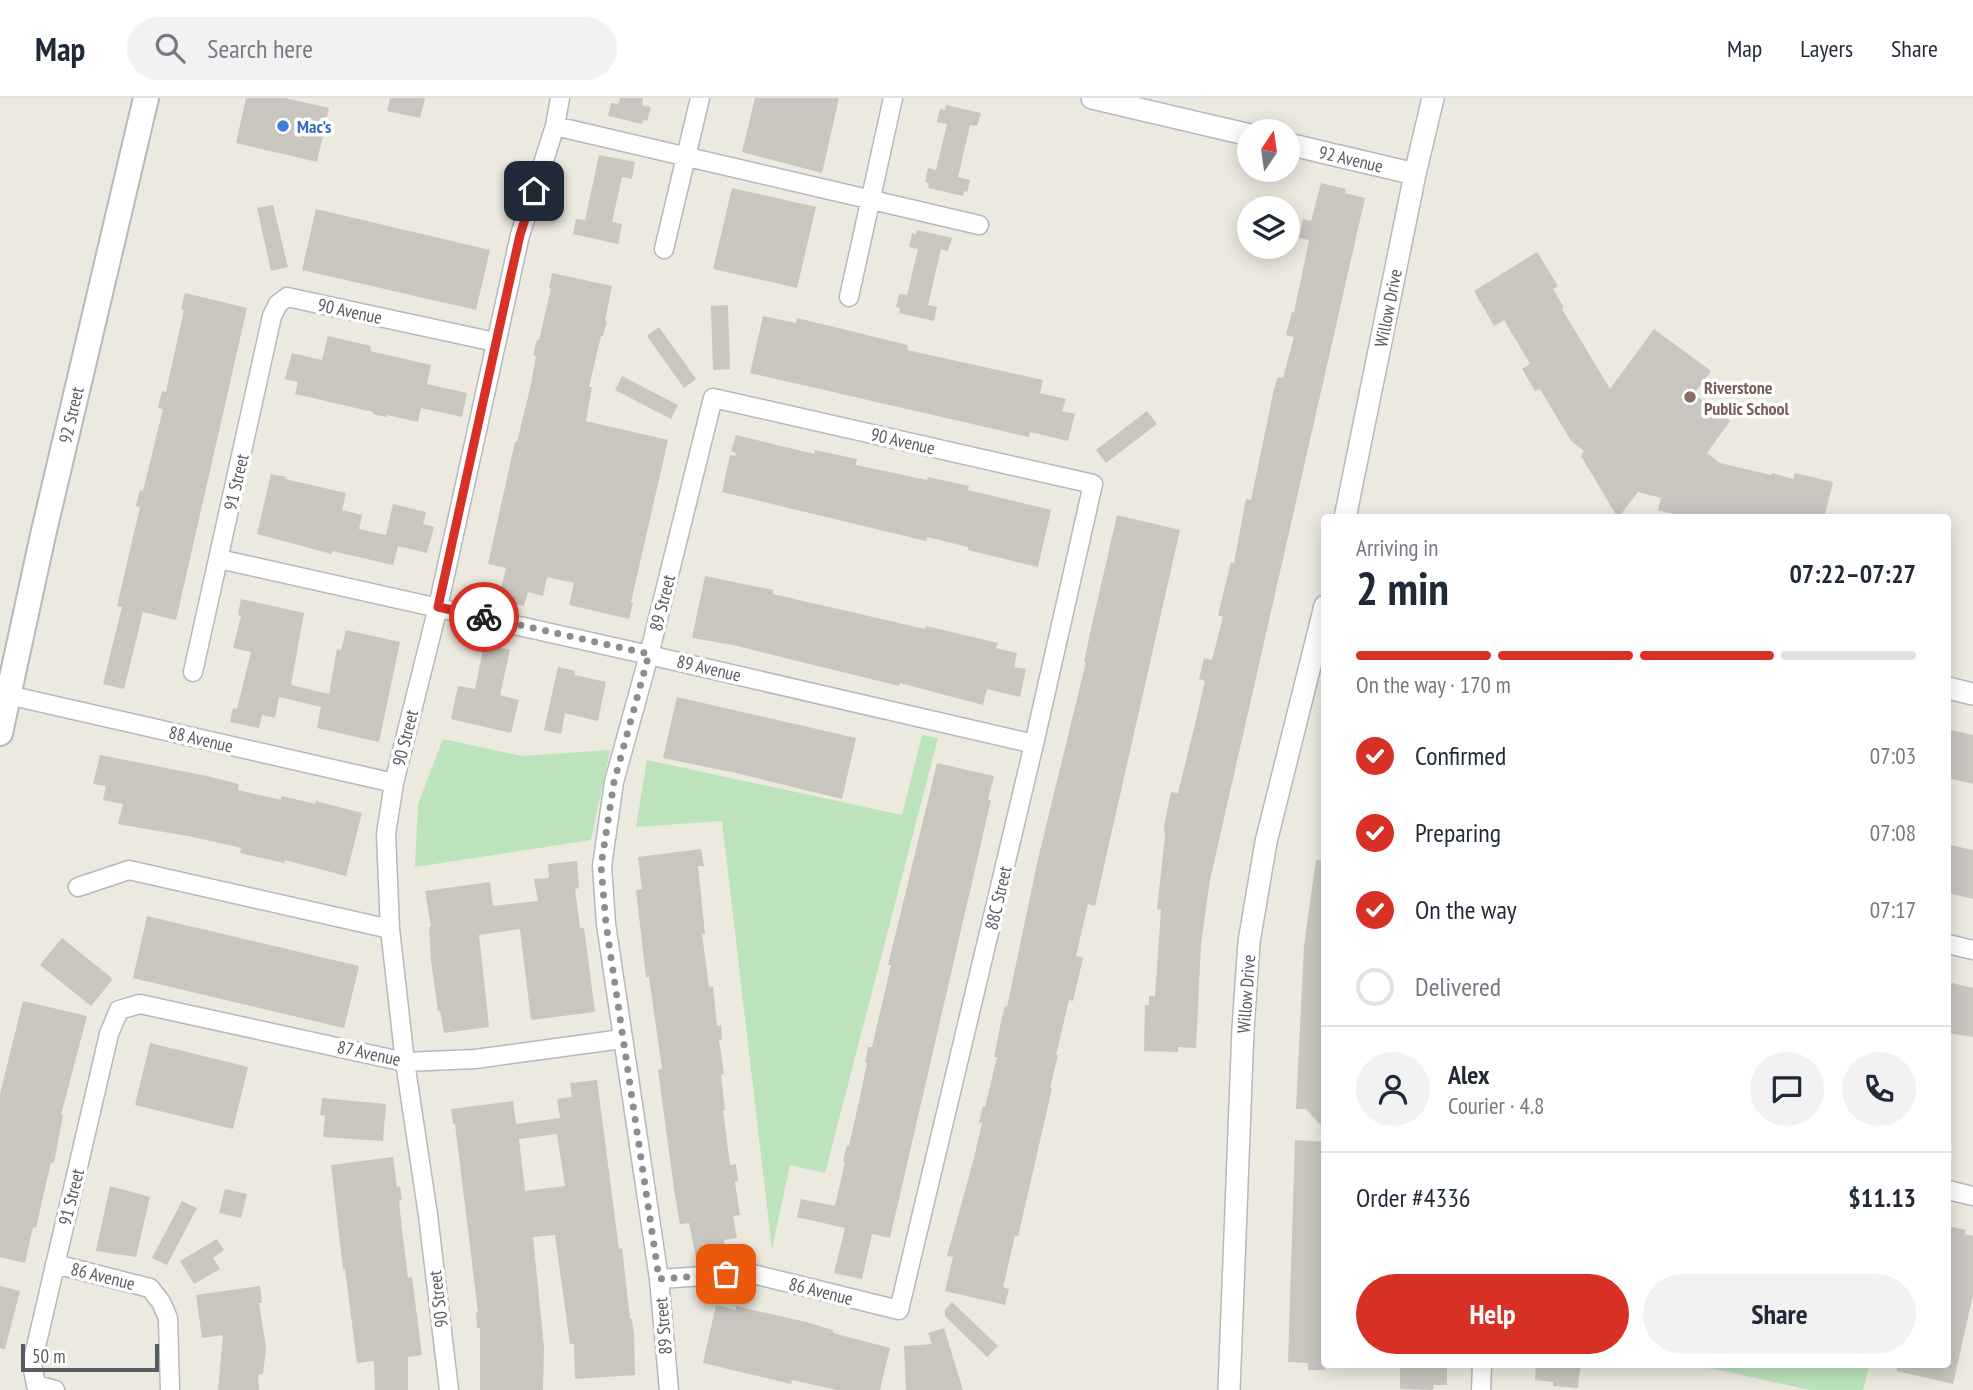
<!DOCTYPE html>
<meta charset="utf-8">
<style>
:root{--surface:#fff;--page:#f2f2f3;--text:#1f2937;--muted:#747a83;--line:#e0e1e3;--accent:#d93025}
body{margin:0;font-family:"PT Sans Narrow",sans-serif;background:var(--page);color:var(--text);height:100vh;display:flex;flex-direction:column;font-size:26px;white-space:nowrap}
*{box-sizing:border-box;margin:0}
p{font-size:23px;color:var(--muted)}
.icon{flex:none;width:38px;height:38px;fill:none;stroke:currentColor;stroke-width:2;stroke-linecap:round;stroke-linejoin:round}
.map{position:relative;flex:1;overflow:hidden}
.panel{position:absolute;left:1321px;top:416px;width:630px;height:854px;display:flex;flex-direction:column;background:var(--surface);border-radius:7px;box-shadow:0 4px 18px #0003}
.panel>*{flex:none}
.needle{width:46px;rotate:13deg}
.fabs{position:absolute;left:1237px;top:21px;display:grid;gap:14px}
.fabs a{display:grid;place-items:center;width:63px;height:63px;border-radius:50%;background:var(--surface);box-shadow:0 4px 18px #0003;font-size:35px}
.scale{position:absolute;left:21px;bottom:18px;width:138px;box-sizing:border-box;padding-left:7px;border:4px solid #585c61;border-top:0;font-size:19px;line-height:24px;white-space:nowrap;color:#585c61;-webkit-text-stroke:5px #fff;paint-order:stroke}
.pin{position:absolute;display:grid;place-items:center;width:60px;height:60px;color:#fff;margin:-30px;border-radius:14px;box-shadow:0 4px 10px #0006}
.courier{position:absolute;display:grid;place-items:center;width:70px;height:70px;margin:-35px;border:5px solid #d93025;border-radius:50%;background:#fff;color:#222;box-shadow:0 2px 9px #0007}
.summary em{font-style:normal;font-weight:700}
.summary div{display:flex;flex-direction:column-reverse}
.summary{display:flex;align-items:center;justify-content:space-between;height:119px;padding:0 35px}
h1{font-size:46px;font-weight:700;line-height:52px}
.bar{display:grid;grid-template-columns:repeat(4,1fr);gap:10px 7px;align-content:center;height:84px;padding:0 35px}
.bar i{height:9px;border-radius:5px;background:var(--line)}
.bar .selected{background:var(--accent)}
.bar p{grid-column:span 4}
.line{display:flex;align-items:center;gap:18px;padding:0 35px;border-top:2px solid var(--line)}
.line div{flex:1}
.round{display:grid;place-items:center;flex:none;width:74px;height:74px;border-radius:37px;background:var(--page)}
ol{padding:0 35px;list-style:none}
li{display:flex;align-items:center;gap:21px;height:77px}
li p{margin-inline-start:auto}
li .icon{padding:7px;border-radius:50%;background:var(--accent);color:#fff;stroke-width:4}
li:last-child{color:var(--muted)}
li i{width:38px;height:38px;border:4px solid var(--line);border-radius:50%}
.action{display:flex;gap:14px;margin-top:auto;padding:14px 35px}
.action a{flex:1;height:80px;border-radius:42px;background:var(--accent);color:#fff;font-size:28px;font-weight:700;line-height:80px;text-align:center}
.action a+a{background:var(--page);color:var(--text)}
header{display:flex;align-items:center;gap:42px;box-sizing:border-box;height:98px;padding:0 35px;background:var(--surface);border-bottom:2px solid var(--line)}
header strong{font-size:33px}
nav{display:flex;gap:38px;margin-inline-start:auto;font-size:24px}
.search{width:490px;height:63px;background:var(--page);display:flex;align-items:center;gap:18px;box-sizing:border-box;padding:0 24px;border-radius:38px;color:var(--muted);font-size:26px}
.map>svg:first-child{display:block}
.green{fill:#bce3bc}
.building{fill:#c8c6bf;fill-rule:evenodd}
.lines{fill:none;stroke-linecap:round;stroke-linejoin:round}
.minor-casing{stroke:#b5b8bd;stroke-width:21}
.tertiary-casing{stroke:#b5b8bd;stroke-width:24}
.secondary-casing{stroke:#b5b9bf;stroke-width:28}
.minor{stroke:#fff;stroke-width:18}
.tertiary{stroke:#fff;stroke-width:21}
.secondary{stroke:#fff;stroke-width:24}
.done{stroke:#8c8d8d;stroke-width:7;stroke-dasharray:0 12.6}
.route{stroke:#d93025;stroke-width:9}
.shop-dot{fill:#3f7fe0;stroke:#fff;stroke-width:2.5}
.education-dot{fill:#8d6e63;stroke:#fff;stroke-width:2.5}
.labels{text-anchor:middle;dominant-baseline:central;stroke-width:7;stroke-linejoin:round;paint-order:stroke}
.shop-label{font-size:18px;font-weight:bold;fill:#366cbe;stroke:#fff;text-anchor:start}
.street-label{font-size:18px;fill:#585c61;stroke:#fff}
.education-label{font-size:18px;font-weight:bold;fill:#785e54;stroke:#fff;text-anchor:start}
</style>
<header>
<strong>Map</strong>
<div class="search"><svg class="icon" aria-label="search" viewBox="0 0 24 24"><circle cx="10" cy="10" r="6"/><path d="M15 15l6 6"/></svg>Search here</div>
<nav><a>Map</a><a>Layers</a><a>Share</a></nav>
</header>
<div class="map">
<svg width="1973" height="1292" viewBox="0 0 1973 1292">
<rect width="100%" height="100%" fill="#ece9df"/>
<path class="green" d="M922,637L938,640L825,1075L790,1067L772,1151L722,723L636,729L647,662L902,717Z
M443,641L522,658L610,652L591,742L415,769L418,706Z
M1696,1267H1869L1863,1292H1810Z"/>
<path class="building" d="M246,0H285L329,10L317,64L236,45Z
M390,0H425L420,20L387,13Z
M620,0H643L642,7L651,9L647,23L643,22L642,26L608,18L611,5L618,6Z
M755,0H839L822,75L742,54Z
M946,7L981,15L977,28L970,27L958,79L970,82L967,94L964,93L963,98L928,90L929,85L925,84L928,70L936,72L947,26L937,24L940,11L945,12Z
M599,57L635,64L632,81L622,79L612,124L622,126L618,146L573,136L576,121L585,122Z
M1321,85L1346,91L1345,95L1365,100L1210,782L1201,846L1196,950L1178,949V954L1144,953L1145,907H1149V898H1155L1161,812L1157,811L1165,739L1164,729L1171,694L1178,695L1196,622L1205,583L1199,581L1204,560L1212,562L1223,519L1218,517L1231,464L1234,465L1246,401L1251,402L1274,291L1278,279L1283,280L1294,239L1286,237L1292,214L1294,215L1309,142L1299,140L1303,121L1311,123Z
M732,90L816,109L797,190L713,171Z
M273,107L288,169L271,173L257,110Z
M316,111L490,152L476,212L302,172Z
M917,132L952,140L948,153L941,151L928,207L937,209L934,223L899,215L900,210L896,209L899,196L907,197L918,151L909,149L912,135L916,136Z
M1537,154L1558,188L1553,191L1564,210L1562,211L1610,291L1654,231L1711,273L1694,296L1730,323L1707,355L1720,365L1771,377L1772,375L1793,381L1795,375L1833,384L1824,420H1690L1658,412L1661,400L1638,394L1618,420L1581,358L1584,353L1571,343L1540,291L1535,293L1522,271L1530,266L1504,222L1494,228L1474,193Z
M552,175L612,188L605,223H607L603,238H601L589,289H592L586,323L668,342L631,504L633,505L629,521L569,507L574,485L547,479L543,498L528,494L524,508L498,502L506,470L488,466L515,344H517L530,291L536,258L533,257L537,242H539L551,191L549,190Z
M185,195L247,210L176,522L143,514L124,591L103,586L122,509L117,508L140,409L136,408L140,392L143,393L163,311L158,310L162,293L166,294L184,212L181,211Z
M728,207L730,271L713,272L711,208Z
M763,218L796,225L797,220L908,247L907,252L1043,282L1040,295L1066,301L1062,313L1075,316L1068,343L1030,334L1029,339L750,275Z
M659,229L696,281L684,290L647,238Z
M328,238L371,248L370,253L431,267L427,286L467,295L462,319L421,310L418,324L387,317L386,319L373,316V314L295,296L298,284L285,281L292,255L322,262Z
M622,278L678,307L671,321L615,292Z
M1147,313L1157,326L1106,365L1096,352Z
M736,337L814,356L815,352L857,361L856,367L927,382L928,379L969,388L968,392L1051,412L1038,469L968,452V449L927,439L926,443L722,394L730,357L735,358L736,355L731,353Z
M271,376L286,379L285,381L346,395L342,412L362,417L359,431L386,437L393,406L426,414L423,426L434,429L427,455L398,448L393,467L332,453V456L257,436Z
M1117,417L1180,432L1095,808L1088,806L1076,858L1083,860L1073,903L1069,902L1056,957H1058L1050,990H1052L1029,1091L1018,1138H1015L1003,1189L1009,1191L1005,1207L945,1193L953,1159L947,1158L974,1060L982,1025L979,1024L983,1008L985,1009L997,959H994L1001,924L1005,908L1007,909L1038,761L1086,564H1084L1091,531Z
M705,478L773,492V496L925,531L926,528L998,545L996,550L1017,555L1014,569L1026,571L1020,599L987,591L983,607L900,585L899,588L733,547L692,540Z
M241,501L304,515L291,587L329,596L337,551L341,552L346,532L400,544L379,644L317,630L321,609L279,599L275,620L262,617L259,630L230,624L233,610L237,611L251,554L233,550L241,518L238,517Z
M484,546L510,552L500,597L519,602L511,635L451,621L458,588L475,591Z
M558,569L575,573L574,577L606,584L598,623L565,615L561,636L544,632Z
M677,599L856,640L842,701L736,675L663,660Z
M1948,631L1973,637V686L1948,680Z
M100,657L207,678L239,686L238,692L281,702L282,698L315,706L316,703L362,715L346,778L285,762L284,765L240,755L241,750L193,739L118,726L123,706L103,702L106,688L93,686Z
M937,665L994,678L988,702H991L890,1140L872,1136L862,1181L834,1175L845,1130L797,1119L801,1101L835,1108L845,1064H843L847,1047L849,1048L860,999L867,965H865L868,949H872L891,867H888Z
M1950,747L1973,752V801L1948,795V748Z
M701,751L704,768H698L705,836H702L709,889L713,888L717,928L721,927L722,942H719L724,976L721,977L725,1012L723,1013L730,1067L736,1066L738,1083L735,1084L740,1117L733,1118L737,1140L724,1142L726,1155L696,1160L689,1125L680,1126L674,1091L658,972L662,971L649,879H646L636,792L642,791L638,759Z
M1316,762L1325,763V1032L1306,1011H1296L1304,847Z
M577,763L579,790L575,791L580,830H584L595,914L531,922L520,831L479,837L489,929L444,935L440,913H438L431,863L429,829H431L425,793L490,784L493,808L538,803L534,781L549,780L548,766Z
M147,818L359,868L344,930L133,880Z
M62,840L113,881L91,908L40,867Z
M1948,884L1973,890V939L1948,935Z
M23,903L87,918L61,1017H63L54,1065L51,1064L36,1130L33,1129L25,1165L0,1159V996Z
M150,945L248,969L233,1031L135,1007Z
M597,982L619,1151L622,1150L630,1221H632L634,1237L635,1277L575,1281L574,1246H570L555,1137L533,1139L544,1249L543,1292H480V1230H477L476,1215L478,1214L455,1026H453L451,1011L513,1003L516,1026L560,1020L557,1001L572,999L570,985ZM557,1036L565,1088L525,1093L519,1041Z
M322,1000L386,1006L383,1043L323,1039L325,1018L320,1017Z
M1295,1042L1325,1044V1272H1308V1265L1288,1264Z
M393,1059L397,1089L400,1088L402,1102L399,1103L402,1132L408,1180L412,1179L422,1257L408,1259V1292H375L374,1263L357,1265L345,1171H343L331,1067Z
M110,1088L150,1099L136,1159L96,1153Z
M225,1091L247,1096L241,1120L219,1115Z
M182,1103L197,1110L167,1167L152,1160Z
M1948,1128L1966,1132L1965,1136L1973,1138V1197L1953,1286L1897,1273V1267H1948Z
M217,1141L224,1152L213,1160L220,1171L194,1186L180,1163Z
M0,1188L20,1193L5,1251L0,1250Z
M260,1188L262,1205H259L266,1250L263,1276L258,1277L259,1292H218L223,1237L202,1240L196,1197Z
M952,1204L998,1248L987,1259L945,1218V1212Z
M716,1207L736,1212V1208L806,1224L833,1232V1235L890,1250L880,1292H837L792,1282L791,1286L703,1265Z
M944,1230L963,1292H906L904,1248L932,1246L928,1235Z
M1536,1267L1580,1270L1578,1290L1553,1288V1284L1535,1282Z
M1400,1268L1447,1269V1287H1434L1433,1292L1400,1291Z"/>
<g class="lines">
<defs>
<path id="minor" d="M555,28L979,127
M664,151L700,0
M849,199L893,0
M219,461L649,557L1034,646
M193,574L272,218L278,206L287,199L495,244
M8,597L394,685
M78,789L129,772L390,831
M1948,846L1973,852
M1948,1092L1973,1098
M55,1166L150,1190L161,1204L168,1220L170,1292
M659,1181L749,1175L899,1212L1034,646L1093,386L713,300L649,557L614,684L602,768L606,826L659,1181L669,1292
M55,1292L36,1287L32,1266L109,936L119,912L140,906L405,964L475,961L622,941
M449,1292L428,1117L405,964L390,831L386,736L394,685L438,509L520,137L555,28L560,0
M1481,1292L1482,1267"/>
<path id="tertiary" d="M1092,0L1250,37
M1288,46L1415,76
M1345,420L1415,76L1433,0
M1948,590L1973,596
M1229,1292L1243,931L1249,844L1266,744L1325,508"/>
<path id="secondary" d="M0,635L43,437L146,0"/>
</defs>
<use href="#minor" class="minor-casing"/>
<use href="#tertiary" class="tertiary-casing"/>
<use href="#secondary" class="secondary-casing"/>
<use href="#minor" class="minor"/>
<use href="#tertiary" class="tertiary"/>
<use href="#secondary" class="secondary"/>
</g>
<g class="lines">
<path class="done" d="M484,519L649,556L614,684L601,768L606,826L659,1181L726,1176"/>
<path class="route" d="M484,519L438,509L508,190L520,137L534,93"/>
</g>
<circle class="shop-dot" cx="283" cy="28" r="7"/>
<circle class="education-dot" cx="1690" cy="299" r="7"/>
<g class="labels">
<g class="shop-label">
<text x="297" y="28">Mac's</text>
</g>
<g class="street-label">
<text transform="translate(1351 61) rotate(13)">92 Avenue</text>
<text transform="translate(1388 210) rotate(-79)">Willow Drive</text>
<text transform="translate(350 213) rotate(12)">90 Avenue</text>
<text transform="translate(71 317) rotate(-77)">92 Street</text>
<text transform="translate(903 343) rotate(13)">90 Avenue</text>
<text transform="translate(236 384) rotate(-77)">91 Street</text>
<text transform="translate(662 505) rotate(-76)">89 Street</text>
<text transform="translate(709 570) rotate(13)">89 Avenue</text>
<text transform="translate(405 640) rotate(-76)">90 Street</text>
<text transform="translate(201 641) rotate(13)">88 Avenue</text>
<text transform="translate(998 800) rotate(-77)">88C Street</text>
<text transform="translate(1246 896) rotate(-86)">Willow Drive</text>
<text transform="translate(369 955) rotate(12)">87 Avenue</text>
<text transform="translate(71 1099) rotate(-76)">91 Street</text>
<text transform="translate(103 1178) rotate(14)">86 Avenue</text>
<text transform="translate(821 1193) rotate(14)">86 Avenue</text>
<text transform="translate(438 1201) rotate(-97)">90 Street</text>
<text transform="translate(663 1228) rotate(-95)">89 Street</text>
</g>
<g class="education-label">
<text x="1704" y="289">Riverstone<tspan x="1704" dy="21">Public School</tspan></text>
</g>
</g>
</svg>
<div class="fabs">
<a><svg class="needle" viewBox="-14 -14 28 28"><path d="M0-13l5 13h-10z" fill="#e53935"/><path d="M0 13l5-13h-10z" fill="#747a83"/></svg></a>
<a><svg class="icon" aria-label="layers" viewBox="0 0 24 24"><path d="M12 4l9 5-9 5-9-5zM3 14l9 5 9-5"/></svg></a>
</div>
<div class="scale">50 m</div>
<div class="pin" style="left:726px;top:1176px;background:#ea580c"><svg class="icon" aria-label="bag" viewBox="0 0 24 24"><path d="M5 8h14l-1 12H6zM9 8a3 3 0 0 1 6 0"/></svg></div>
<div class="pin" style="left:534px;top:93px;background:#1f2937"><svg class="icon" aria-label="home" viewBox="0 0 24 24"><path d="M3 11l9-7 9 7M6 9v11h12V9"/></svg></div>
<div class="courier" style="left:484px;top:519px"><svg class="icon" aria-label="bike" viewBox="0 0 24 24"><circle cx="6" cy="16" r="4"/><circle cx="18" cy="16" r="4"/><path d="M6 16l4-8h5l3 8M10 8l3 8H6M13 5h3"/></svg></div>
<section class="panel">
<div class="summary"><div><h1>2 min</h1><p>Arriving in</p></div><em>07:22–07:27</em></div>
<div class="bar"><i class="selected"></i><i class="selected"></i><i class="selected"></i><i></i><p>On the way · 170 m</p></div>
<ol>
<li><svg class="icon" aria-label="check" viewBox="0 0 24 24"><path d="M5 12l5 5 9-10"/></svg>Confirmed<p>07:03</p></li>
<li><svg class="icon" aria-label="check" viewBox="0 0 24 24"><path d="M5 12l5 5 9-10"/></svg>Preparing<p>07:08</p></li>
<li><svg class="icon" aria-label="check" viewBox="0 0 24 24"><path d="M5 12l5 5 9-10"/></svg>On the way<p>07:17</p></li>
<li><i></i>Delivered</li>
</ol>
<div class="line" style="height:126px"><a class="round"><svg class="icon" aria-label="person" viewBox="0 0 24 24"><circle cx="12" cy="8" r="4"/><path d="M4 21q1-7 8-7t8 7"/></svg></a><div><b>Alex</b><p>Courier · 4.8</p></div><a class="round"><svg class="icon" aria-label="chat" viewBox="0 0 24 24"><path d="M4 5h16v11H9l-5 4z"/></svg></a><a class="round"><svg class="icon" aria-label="phone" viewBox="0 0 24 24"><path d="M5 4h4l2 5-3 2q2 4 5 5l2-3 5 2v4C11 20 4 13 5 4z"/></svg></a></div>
<div class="line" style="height:91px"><div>Order #4336</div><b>$11.13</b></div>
<div class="action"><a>Help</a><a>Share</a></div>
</section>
</div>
